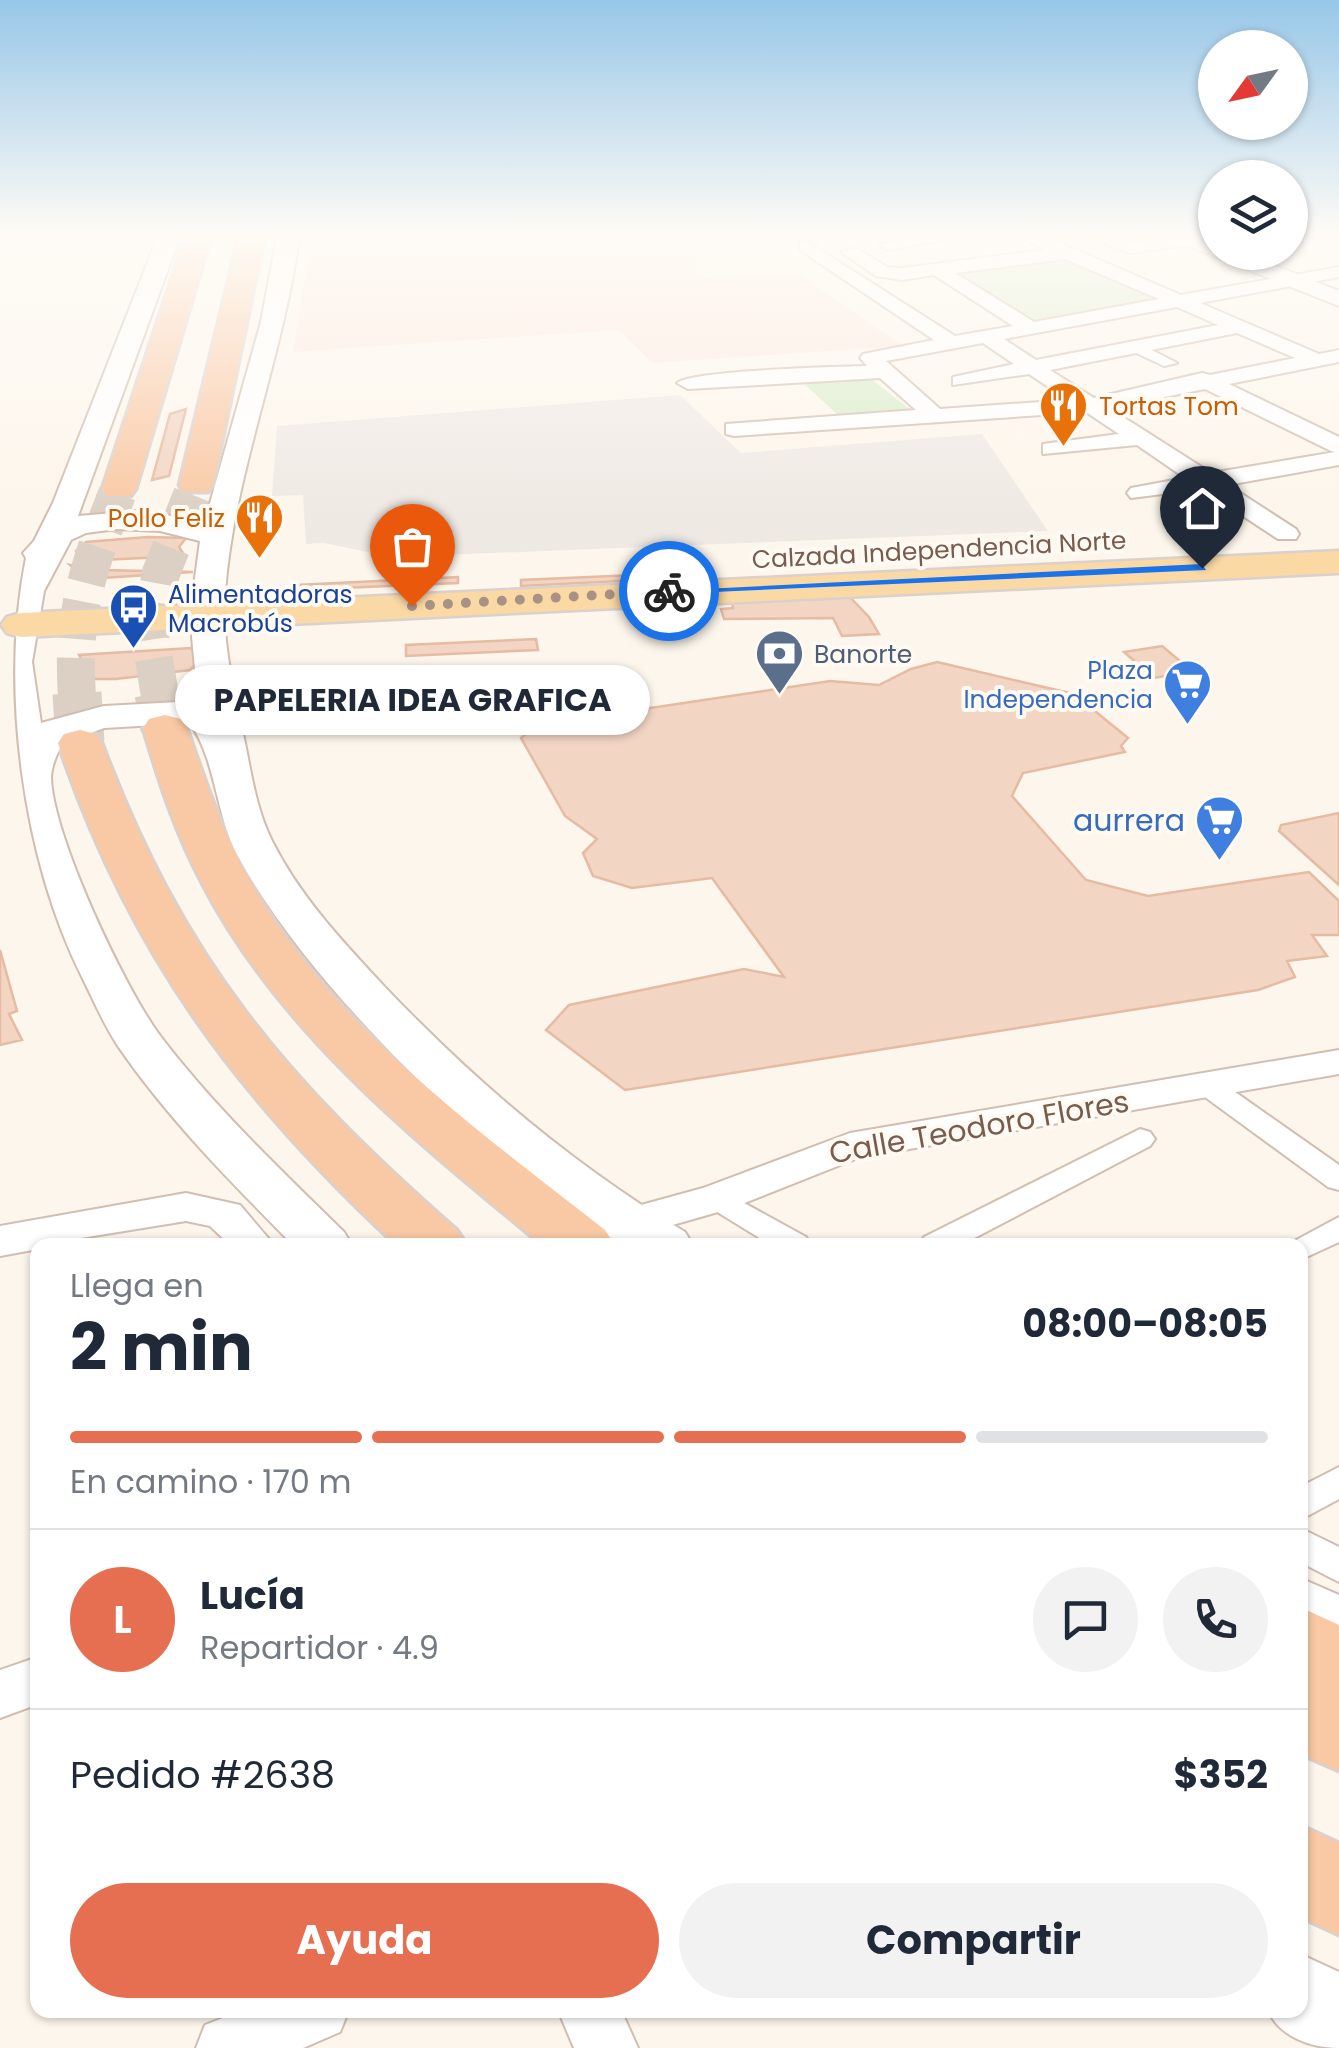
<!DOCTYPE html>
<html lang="es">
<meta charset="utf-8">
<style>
:root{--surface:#fff;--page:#f2f2f3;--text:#1f2937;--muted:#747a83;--line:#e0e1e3;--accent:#e76f51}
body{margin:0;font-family:Poppins,sans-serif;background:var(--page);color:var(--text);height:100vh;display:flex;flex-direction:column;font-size:38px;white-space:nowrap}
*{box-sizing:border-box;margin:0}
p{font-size:32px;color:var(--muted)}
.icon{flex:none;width:55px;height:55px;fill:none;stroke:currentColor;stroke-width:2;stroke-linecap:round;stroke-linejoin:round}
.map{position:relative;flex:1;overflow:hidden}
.panel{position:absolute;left:30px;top:1238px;width:1278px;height:780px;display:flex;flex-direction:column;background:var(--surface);border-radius:20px;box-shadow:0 2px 8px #0004}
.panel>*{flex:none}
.needle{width:65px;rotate:237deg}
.fabs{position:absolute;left:1198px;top:30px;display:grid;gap:20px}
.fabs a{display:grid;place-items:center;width:110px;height:110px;border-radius:50%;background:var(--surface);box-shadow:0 2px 8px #0004;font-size:50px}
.pin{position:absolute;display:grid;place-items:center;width:85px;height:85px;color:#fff;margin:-102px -42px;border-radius:50% 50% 50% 0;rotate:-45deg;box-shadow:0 0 10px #0007}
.pin .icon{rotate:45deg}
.courier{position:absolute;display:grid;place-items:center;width:100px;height:100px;margin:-50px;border:8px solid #1a73e8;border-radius:50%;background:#fff;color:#222;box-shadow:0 2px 12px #0007}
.bubble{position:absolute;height:70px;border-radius:35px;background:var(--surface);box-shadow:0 2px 8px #0004;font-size:32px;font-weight:700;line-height:70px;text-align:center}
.summary em{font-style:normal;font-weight:700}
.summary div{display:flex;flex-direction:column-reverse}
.summary{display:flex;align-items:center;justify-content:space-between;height:170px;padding:0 40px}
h1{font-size:65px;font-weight:700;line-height:75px}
.bar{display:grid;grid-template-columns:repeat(4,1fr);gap:15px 10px;align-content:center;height:120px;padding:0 40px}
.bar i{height:12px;border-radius:8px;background:var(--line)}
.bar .on{background:var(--accent)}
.bar p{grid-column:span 4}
.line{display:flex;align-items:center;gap:25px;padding:0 40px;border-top:2px solid var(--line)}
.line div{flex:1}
.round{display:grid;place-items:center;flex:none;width:105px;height:105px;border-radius:52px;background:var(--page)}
.cta{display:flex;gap:20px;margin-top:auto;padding:20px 40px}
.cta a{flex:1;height:115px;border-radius:60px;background:var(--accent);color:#fff;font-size:40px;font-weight:700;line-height:115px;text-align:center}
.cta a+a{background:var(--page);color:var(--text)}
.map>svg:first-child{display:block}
.commercial{fill:#fde8e0}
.industrial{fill:#efe9e4}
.green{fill:#d8ecc9}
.building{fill:#f3d5c3;stroke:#e6bba3;stroke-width:2.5}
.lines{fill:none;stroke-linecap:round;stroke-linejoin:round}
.trunk-tunnel-far1{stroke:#dcd0c4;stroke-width:38;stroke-dasharray:38 19;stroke-linecap:butt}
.trunk-tunnel{stroke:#dcd0c4;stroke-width:49;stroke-dasharray:49 24;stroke-linecap:butt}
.pedestrian-casing{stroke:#d1beb0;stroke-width:4}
.minor-casing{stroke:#d1beb0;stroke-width:4}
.tertiary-casing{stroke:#d1beb0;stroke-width:4}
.primary-casing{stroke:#dad1cd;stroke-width:5}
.trunk-casing{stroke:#dad1cd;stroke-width:5}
.pedestrian{fill:#fff;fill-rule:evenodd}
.minor{fill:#fff;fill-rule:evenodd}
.tertiary{fill:#fff;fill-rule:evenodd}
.primary{fill:#fbd9a5;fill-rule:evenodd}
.trunk{fill:#f9c8a4;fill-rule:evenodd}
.route{fill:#1a73e8}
.done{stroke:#a89285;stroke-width:10;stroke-dasharray:0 18}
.labels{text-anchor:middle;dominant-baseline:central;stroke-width:8;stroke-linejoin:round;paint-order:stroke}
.far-food-label{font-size:25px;fill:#c56008;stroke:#fffaf3;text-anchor:start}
.far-street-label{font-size:25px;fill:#7a5c4d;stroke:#fffaf3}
.far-transit-label{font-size:25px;fill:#164399;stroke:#fffaf3;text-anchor:start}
.far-service-label{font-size:25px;fill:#4e5e75;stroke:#fffaf3;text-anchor:start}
.far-shop-label{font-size:25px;fill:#366cbe;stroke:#fffaf3;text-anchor:end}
.shop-label{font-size:30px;fill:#366cbe;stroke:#fffaf3;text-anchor:end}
.street-label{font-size:30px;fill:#7a5c4d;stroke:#fffaf3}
</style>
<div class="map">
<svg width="1339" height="2048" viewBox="0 0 1339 2048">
<rect width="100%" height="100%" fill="#fdf6ec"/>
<path class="commercial" d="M313,231H738L757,247L707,250L696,263L697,277L801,276L903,346L652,363L619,330L293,352Z"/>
<path class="industrial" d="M680,395L741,453L982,434L1048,531L392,557L324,543L306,544L303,495L272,496L277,426Z"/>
<path class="green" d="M1066,253L1177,300L1032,329L941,272Z
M867,376L911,410L838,415L800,380Z"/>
<path class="building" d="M186,409L169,476L152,480L170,414Z
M148,537L186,538L179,547L185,556L79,561L76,551L86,542Z
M70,565L100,570L193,572L103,578L83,576Z
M680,573L681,578L521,586V580Z
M458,577V583L297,590V585Z
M844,591L869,617L879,634L842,636L833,618L724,619L721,609L733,608L732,601Z
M536,639L538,650L406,656V645Z
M1162,646L1192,671L1154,678L1124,652Z
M191,648L200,659L190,670L116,679H71L85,666L79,655Z
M937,662L1074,694L1128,738L1121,746L1125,752L1023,773L1012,796L1086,880L1148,896L1309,872L1339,901V935H1312L1327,956L1287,961L1295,977L1258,990L625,1090L546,1030L569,1005L744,969L784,977L712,878L632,888L593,876L583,853L597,839L565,816L521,738L537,725L830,681L879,685L911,669Z
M1339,813V885L1279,831L1281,825Z
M0,950L17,1011L9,1014L22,1040L0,1045Z"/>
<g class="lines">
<path class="trunk-tunnel-far1" d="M77,696C71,613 89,565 119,489
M160,696L150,635L161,573L196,485"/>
<path class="trunk-tunnel" d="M77,693L80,743
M159,693L165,728"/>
<defs>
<path id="pedestrian" d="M1130,344H1140L1177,363L1164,366L1130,350Z
M1208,1077L1218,1080L1339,1165V1190L1328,1187L1198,1092L1194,1086Z
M1140,1129L1150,1132L1155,1139L1150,1146L961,1245H919L924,1237Z
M717,1188L806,1237L811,1245H771L706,1205L702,1198L706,1191Z
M1339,1217V1242L1300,1260V1245H1287Z
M1339,1467V1499L1300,1520V1487Z
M1300,1528L1339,1547V1582L1300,1562Z"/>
<path id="minor" d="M752,231H786L752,239Z
M946,231L980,233L888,250L879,245Z
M1008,231H1032L1181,295L1339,267V277L1200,303L1319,354L1339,350V362L1229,384L1339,437V465L1228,485L1296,529L1299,534L1296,539H1278L1202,489L1131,498L1127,493L1131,488L1185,478L1137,445L1043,454V444L1119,434L1086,412L734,436L726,434V424L916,410L880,378L688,389L677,383C692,370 838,367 867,366L860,358L863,354L934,340L800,250V242L806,241L955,336L1013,326L934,275L902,280L876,276L841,252L856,248L887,267L902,268L1046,250ZM1065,259L1159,299L1034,322L955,273ZM1177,307L1218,325L1036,360L1004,339ZM1237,333L1295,358L1210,375L1202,373L1094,398L1050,370ZM983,343L1014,364L953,377V385L1029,374L1068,400L940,409L886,361ZM1205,389L1331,451L1335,452L1211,473L1109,408Z
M1075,231H1100L1131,243L1215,231V241L1130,253Z
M1339,1050V1074L858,1158L732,1208L627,1238L612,1233L606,1223L612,1213L703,1188L850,1133Z
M186,1193L240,1205L274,1245H230L210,1226L186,1221L38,1245V1249L0,1256V1226Z
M38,1657V1704L0,1718V1670Z
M243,2010H349L340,2032L303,2048H196L205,2025Z
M558,2010H621L638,2048H574Z"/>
<path id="tertiary" d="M160,231H182L78,516L138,511L205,521L261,322L278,231H300C285,353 234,472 225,592C221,645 236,697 246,748C252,778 257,811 272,841C299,895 341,940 382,984C473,1080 571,1164 685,1232L693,1245C673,1245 644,1251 625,1245C607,1239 589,1221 574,1211C462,1133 304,978 239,858C215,815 217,762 190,723L104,728L63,743C57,752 51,768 51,778C53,837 125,989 161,1037C215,1108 281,1170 344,1232L352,1245H293C231,1182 168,1119 118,1046C104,1025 94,1001 83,979C22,858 0,687 26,558L23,553L34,541L53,503ZM116,529L160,531L200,541L190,615L198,701L104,706L41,723L32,662L44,591L71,540L86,533Z
M1151,231H1183L1215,243V252H1240L1339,291V306Z
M1300,1578L1339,1595V1656L1300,1639Z
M1300,1954L1339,1972V2048C1312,2048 1279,2037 1268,2010H1300Z"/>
<path id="primary" d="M1339,551V573L21,637L7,633L1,625L7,617L21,613Z"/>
<path id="trunk" d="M187,231H213L136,489L131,496H107L102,489Z
M240,231H266L213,485L208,492H184L179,485Z
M165,715L181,719L187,728C206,784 225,839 255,890C338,1031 479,1131 605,1230L615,1245H542C416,1141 280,1033 203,885C176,835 159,782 143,728L149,719Z
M80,730L96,734L102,743C183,960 285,1079 457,1230L467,1245H396C236,1096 128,952 58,743L64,734Z
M1300,1607L1339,1625V1771L1300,1754Z
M1300,1825L1339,1843V1935L1300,1917Z"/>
</defs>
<use href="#pedestrian" class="pedestrian-casing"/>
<use href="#minor" class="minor-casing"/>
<use href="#tertiary" class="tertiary-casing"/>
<use href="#primary" class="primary-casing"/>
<use href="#trunk" class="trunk-casing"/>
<use href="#pedestrian" class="pedestrian"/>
<use href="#minor" class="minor"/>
<use href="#tertiary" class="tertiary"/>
<use href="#primary" class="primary"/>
<use href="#trunk" class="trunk"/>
</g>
<linearGradient id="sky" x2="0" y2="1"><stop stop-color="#97c7e8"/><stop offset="0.45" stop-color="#fefbf6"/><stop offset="1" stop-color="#fefbf6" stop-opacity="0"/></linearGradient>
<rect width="1339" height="518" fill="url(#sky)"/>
<path class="route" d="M1202,564L1206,570L669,594L664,591Z"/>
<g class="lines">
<path class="done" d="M412,606L669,591"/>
</g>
<defs>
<symbol id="restaurant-pin" viewBox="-11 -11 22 30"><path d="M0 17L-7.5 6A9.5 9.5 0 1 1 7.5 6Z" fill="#e8710a" stroke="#fffaf3"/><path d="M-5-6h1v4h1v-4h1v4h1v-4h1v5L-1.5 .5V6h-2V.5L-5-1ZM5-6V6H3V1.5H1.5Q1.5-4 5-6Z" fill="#fff"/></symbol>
<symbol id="bus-pin" viewBox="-11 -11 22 30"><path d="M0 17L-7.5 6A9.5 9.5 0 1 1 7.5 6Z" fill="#1a4fb4" stroke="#fffaf3"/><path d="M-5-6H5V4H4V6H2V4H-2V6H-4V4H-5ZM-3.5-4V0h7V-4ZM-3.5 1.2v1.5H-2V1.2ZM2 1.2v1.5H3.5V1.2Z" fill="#fff"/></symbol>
<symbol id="bank-pin" viewBox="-11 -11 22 30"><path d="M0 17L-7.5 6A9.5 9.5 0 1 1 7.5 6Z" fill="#5c6f8a" stroke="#fffaf3"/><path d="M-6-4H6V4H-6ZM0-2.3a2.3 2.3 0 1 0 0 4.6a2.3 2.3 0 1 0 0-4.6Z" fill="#fff"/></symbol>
<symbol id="supermarket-pin" viewBox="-11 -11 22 30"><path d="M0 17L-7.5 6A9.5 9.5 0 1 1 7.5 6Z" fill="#3f7fe0" stroke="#fffaf3"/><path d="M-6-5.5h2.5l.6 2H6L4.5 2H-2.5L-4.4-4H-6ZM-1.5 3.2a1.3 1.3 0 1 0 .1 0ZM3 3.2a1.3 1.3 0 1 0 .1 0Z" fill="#fff"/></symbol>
</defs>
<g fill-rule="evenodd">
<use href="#restaurant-pin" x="1036" y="378" width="55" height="75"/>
<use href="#restaurant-pin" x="232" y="490" width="55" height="75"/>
<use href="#bus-pin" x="106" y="580" width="55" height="75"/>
<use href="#bank-pin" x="752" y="626" width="55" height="75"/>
<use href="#supermarket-pin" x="1160" y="656" width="55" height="75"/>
<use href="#supermarket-pin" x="1192" y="792" width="55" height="75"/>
</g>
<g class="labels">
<g class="far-food-label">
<text x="1099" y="406">Tortas Tom</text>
<text x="225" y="518" text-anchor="end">Pollo Feliz</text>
</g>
<g class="far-street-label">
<text transform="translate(939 550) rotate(-3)">Calzada Independencia Norte</text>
</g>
<g class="far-transit-label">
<text x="168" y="594">Alimentadoras<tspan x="168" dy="29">Macrobús</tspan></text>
</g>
<g class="far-service-label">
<text x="814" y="654">Banorte</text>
</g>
<g class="far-shop-label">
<text x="1153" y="670">Plaza<tspan x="1153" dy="29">Independencia</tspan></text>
</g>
<g class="shop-label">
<text x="1185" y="820">aurrera</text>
</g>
<g class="street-label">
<text transform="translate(979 1127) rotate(-10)">Calle Teodoro Flores</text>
</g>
</g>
</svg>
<div class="fabs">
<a><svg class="needle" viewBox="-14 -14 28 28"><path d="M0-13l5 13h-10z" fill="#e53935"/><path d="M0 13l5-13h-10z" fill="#747a83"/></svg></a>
<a><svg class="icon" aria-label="layers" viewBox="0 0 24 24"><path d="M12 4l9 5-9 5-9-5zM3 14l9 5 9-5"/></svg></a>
</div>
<div class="pin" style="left:412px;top:606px;background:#ea580c"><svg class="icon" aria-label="bag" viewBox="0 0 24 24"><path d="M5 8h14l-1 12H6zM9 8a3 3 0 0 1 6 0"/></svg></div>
<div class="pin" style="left:1202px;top:568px;background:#1f2937"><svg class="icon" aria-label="home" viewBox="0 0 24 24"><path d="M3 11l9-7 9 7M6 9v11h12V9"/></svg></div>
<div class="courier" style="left:669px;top:591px"><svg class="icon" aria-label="bike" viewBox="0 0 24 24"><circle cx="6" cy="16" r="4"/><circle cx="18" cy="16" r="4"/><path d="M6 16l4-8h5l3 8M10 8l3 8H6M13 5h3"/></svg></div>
<div class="bubble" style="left:175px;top:665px;width:475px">PAPELERIA IDEA GRAFICA</div>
<section class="panel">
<div class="summary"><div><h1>2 min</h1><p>Llega en</p></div><em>08:00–08:05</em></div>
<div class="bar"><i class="on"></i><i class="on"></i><i class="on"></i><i></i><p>En camino · 170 m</p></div>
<div class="line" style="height:180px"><b class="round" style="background:var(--accent);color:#fff">L</b><div><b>Lucía</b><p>Repartidor · 4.9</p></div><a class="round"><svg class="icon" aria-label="chat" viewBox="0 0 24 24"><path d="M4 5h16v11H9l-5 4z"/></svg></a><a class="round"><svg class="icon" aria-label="phone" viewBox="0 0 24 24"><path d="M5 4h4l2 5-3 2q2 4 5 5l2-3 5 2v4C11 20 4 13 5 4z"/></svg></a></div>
<div class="line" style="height:130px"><div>Pedido #2638</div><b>$352</b></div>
<div class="cta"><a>Ayuda</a><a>Compartir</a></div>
</section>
</div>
